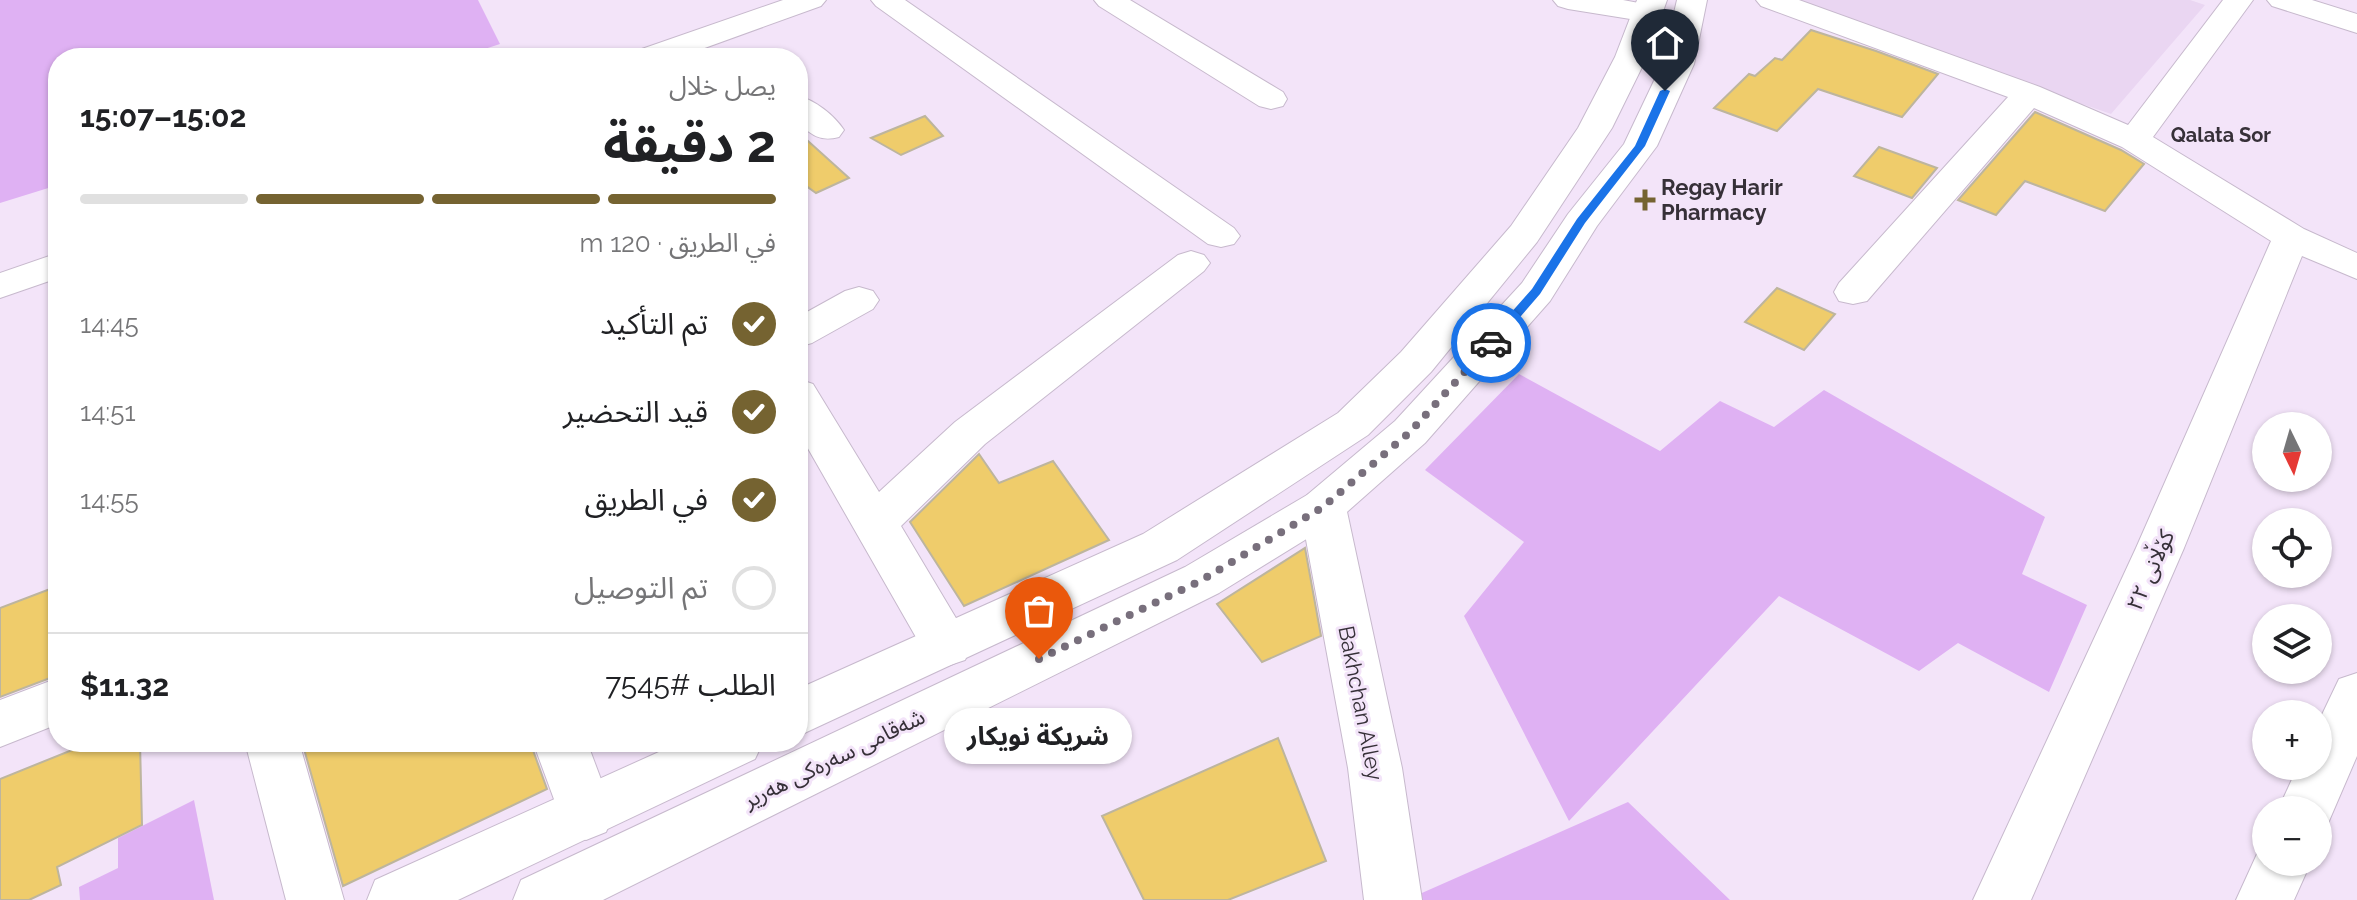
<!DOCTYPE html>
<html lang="ar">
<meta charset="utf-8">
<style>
:root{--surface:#fff;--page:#f2f2f2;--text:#202124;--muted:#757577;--line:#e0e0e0;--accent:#756331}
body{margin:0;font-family:Raleway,"Noto Sans Arabic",sans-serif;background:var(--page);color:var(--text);direction:rtl;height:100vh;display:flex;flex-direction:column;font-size:30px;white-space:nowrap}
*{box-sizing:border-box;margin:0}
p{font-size:26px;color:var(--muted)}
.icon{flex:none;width:44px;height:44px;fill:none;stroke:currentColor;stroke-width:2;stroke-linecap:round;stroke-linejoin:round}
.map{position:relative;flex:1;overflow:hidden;direction:ltr}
.sheet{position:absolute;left:48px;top:48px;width:760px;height:704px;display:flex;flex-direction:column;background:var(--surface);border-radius:32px;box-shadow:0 2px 6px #0004;direction:rtl}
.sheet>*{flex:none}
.needle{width:52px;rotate:175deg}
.tools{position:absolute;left:2252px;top:412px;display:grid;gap:16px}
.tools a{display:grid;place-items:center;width:80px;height:80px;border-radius:50%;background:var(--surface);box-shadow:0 2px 6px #0004;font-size:40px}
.pin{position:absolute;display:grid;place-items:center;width:68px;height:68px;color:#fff;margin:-82px -34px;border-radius:50% 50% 50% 0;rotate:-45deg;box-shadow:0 0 8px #0007}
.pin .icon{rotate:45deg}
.courier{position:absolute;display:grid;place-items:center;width:80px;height:80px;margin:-40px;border:6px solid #1a73e8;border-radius:50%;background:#fff;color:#222;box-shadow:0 2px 10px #0007}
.bubble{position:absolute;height:56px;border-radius:28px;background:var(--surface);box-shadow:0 2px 6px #0004;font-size:26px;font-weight:700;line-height:56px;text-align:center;direction:rtl}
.summary em{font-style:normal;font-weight:700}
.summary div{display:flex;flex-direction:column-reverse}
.summary{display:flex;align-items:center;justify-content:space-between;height:136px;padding:0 32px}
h1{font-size:52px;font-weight:700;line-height:60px}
.bar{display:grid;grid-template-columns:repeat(4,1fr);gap:12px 8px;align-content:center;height:96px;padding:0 32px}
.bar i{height:10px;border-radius:6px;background:var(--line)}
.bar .current{background:var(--accent)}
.bar p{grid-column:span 4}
.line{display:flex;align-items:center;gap:20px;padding:0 32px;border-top:2px solid var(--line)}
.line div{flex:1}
ol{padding:0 32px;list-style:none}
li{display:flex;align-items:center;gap:24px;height:88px}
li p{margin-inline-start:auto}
li .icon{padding:8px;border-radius:50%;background:var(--accent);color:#fff;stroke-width:4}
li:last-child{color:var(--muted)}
li i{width:44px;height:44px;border:4px solid var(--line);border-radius:50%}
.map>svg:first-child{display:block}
.built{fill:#ead6f2}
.green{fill:#dfb1f3}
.building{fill:#efcc6b;stroke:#bdb59e;stroke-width:2}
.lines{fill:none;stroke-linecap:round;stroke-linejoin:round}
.minor-casing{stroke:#c7b9cd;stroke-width:2}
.major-casing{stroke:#c7b9cd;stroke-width:2}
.minor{fill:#fff;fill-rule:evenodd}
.major{fill:#fff;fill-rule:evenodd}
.route{fill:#1a73e8}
.done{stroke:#786f7c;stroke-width:8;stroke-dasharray:0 14.4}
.poi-dot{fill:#756331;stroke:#f3e4f9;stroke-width:3}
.labels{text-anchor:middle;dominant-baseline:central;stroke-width:6;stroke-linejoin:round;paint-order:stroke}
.far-neighbourhood-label{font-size:20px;font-weight:bold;fill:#363038;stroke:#f3e4f9}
.poi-label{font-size:22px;font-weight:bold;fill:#363038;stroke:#f3e4f9;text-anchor:start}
.street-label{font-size:22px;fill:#363038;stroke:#f3e4f9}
</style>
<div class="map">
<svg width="2357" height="900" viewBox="0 0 2357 900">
<rect width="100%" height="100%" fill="#f3e4f9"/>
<path class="built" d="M1784,0H2190L2205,5L2111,114Z"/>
<path class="green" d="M0,0H478L500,44L457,58H58V185L0,203Z
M1519,374L1660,451L1720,401L1774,427L1824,390L2045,517L2022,574L2087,605L2049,692L1958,643L1919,671L1779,596L1569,821L1464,616L1524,542L1425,470Z
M194,800L214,900H80L79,887L118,868V838Z
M1628,802L1730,900H1406Z"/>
<path class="building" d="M1811,30L1876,51L1938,74L1902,117L1818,89L1777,131L1714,108L1749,74L1755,76L1775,58L1782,60Z
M2035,112L2121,150L2144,164L2105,211L2025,181L1996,215L1958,200Z
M925,116L943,136L901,155L871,138Z
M798,132L849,178L816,193L798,180Z
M1879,147L1937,168L1912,198L1854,176Z
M1777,288L1835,314L1804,350L1745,322Z
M979,454L999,483L1053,461L1109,540L964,606L910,522Z
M1305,548L1321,636L1262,662L1217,604Z
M58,586V675L0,697V608Z
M1278,738L1326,861L1228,900H1144L1102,816Z
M92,742H140L142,825L57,867L61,885L29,900H0V779Z
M302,742H530L547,789L343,886Z"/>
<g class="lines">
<defs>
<path id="minor" d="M783,0H826L821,6L677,58H631L636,51Z
M871,0H905L1234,228L1240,236L1234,244L1221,247L1208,244L876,6Z
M1094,0H1130L1283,92L1287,99L1283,106L1271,109L1259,106L1099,6Z
M1553,0H1623L1660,7L1664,13L1660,19L1649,22L1568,9L1558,6Z
M1756,0H1799L2040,87L2128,125L2223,0H2253L2153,137L2304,229L2357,253V279L2302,256L2184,548L2031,900H1973L2136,548L2271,241L2122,147L2034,108L1867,301L1853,304L1839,301L1834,292L1839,283L2008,97L1761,6Z
M2267,0H2312L2357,14V33L2272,6Z
M798,96C815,100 834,115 844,130L839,137C820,142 812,135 798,123Z
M1191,251L1204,255L1210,263L1204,271L985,444L901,526L972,645L965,660L947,666L929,660L798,431V379L813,384L879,492L955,422L1178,255Z
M58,253V278L0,298V273Z
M859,287L873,291L879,300L873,309L812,343L798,347V317L845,291Z
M1323,490L1339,495L1346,507L1402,768L1422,900H1364L1348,768L1300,507L1307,495Z
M2357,673V756L2326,828L2318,831V810H2278L2298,766H2318V723L2339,679Z
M58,678V724L0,747V700Z
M245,742H299L344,900H286Z
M533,742H587L614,814L606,832L586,840L566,832Z
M2266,841V862H2311L2294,900H2236L2262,843Z"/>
<path id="major" d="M1637,0H1667L1647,57L1612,128L1537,242L1431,372L1368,435L1177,560L798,736V689L1143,534L1338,413L1401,352L1511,226L1578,128L1615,57Z
M1677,0H1707L1694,64L1657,146L1597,226L1550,301L1425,443L1339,519L1219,593L603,900H513L521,880L1185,567L1307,495L1395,421L1522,283L1568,214L1624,144L1662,64Z
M681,742H763L755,759L458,900H367L375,880Z"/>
</defs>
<use href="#minor" class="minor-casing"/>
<use href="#major" class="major-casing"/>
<use href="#minor" class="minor"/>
<use href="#major" class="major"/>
</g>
<path class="route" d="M1665,89L1670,91L1645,146L1585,223L1540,294L1495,346H1486V341L1532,289L1577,219L1635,146L1660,91Z"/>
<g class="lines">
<path class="done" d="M1039,659L1202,580L1323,507L1410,432L1491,343"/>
</g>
<path class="poi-dot" d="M1641 188h8v8h8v8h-8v8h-8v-8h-8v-8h8z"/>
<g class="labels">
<g class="far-neighbourhood-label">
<text x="2221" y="135">Qalata Sor</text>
</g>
<g class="poi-label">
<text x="1661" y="187">Regay Harir<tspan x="1661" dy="25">Pharmacy</tspan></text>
</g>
<g class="street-label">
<text transform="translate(2150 570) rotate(-66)">کۆڵانی ٢٢</text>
<text transform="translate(1361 703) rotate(79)">Bakhchan Alley</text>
<text transform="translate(834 758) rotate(-26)">شەقامی سەرەکی هەریر</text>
</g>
</g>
</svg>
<div class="tools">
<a><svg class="needle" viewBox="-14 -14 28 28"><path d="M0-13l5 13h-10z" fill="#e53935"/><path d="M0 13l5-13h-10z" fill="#757577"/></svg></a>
<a><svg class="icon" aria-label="locate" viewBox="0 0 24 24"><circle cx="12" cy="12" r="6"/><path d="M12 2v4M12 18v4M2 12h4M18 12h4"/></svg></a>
<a><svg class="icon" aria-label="layers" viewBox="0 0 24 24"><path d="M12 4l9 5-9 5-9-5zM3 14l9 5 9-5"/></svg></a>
<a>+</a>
<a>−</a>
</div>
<div class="pin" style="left:1039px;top:659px;background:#ea580c"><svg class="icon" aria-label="bag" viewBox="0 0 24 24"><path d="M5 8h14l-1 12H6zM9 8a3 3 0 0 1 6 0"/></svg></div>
<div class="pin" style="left:1665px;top:91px;background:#1f2937"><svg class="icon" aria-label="home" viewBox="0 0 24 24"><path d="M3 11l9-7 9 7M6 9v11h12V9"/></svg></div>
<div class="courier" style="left:1491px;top:343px"><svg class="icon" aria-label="car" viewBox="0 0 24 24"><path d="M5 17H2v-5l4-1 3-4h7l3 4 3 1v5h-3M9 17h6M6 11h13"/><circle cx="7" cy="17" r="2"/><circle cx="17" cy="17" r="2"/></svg></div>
<div class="bubble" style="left:944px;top:708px;width:188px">شريكة نويكار</div>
<section class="sheet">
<div class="summary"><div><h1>2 دقيقة</h1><p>يصل خلال</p></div><em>15:02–15:07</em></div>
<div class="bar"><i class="current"></i><i class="current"></i><i class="current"></i><i></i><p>في الطريق · 120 m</p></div>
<ol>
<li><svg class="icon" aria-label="check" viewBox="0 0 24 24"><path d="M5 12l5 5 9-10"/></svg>تم التأكيد<p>14:45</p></li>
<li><svg class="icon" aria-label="check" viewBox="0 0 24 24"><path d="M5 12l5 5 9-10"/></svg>قيد التحضير<p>14:51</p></li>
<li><svg class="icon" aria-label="check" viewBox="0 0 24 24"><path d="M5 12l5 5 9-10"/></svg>في الطريق<p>14:55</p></li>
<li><i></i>تم التوصيل</li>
</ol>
<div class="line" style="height:104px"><div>الطلب #7545</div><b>$11.32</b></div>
</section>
</div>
